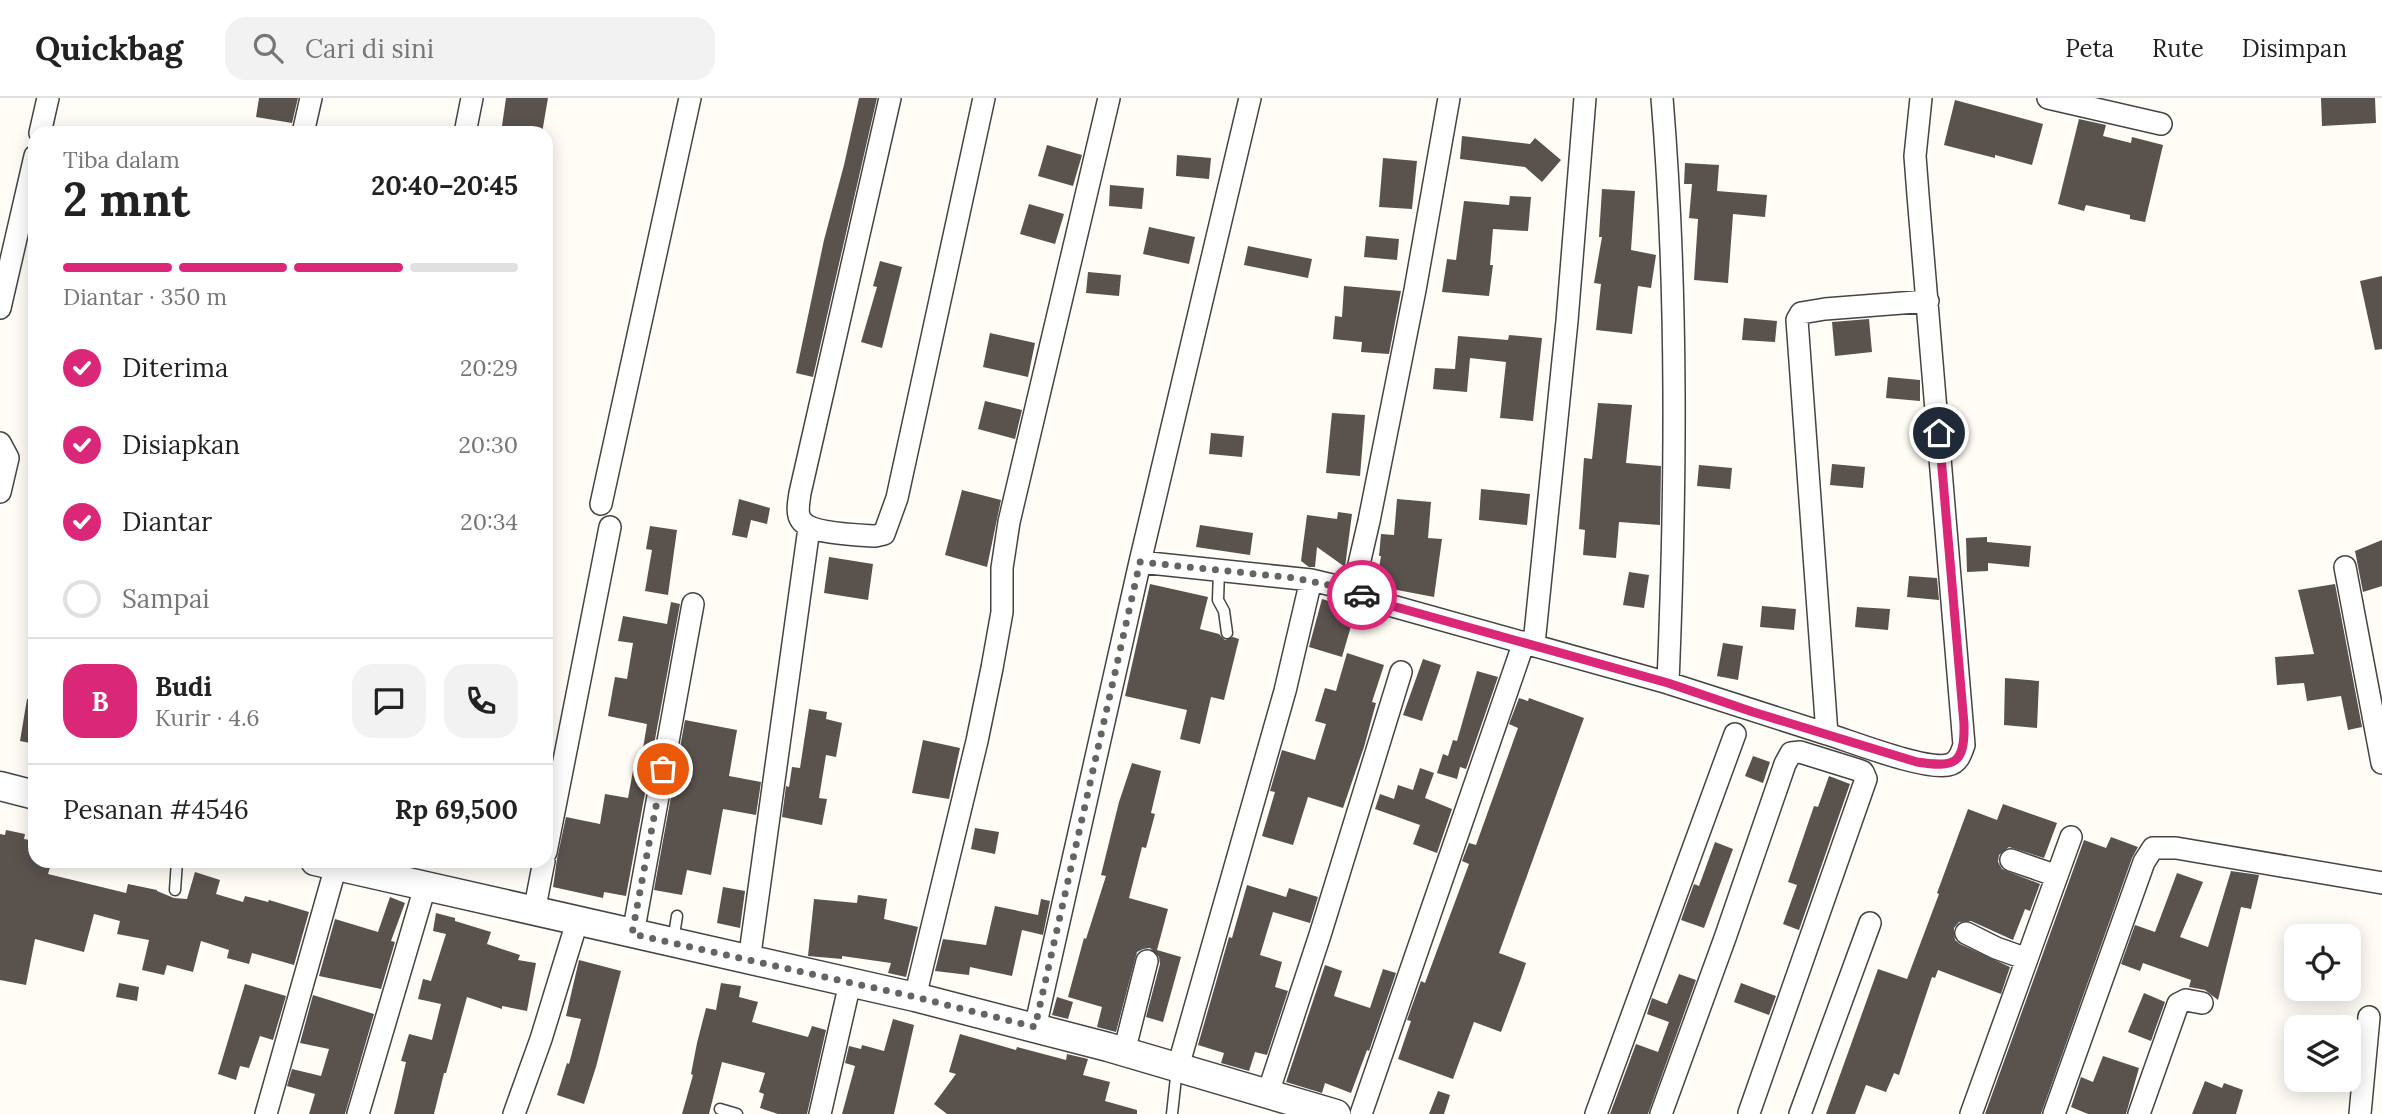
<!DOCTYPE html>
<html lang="id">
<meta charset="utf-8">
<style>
:root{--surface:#fff;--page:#f2f2f2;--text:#222;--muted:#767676;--line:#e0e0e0;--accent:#db2777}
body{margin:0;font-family:Lora,serif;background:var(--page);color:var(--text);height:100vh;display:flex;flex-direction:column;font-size:26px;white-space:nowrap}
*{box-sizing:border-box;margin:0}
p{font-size:23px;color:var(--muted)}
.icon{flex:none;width:38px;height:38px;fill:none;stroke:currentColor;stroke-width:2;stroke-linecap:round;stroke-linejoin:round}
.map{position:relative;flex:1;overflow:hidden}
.panel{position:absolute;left:28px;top:28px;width:525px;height:742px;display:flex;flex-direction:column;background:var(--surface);border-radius:21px;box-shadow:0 4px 18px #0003}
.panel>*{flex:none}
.fabs{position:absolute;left:2284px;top:826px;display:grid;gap:14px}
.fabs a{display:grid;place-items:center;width:77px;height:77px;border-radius:14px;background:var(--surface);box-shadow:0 4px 18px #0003;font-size:35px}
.pin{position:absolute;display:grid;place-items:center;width:60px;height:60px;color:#fff;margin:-30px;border:4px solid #fff;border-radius:50%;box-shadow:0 2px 7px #0007}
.courier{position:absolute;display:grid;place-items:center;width:70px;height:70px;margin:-35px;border:5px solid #db2777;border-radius:50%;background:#fff;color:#222;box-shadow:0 2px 9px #0007}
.overview em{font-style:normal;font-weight:800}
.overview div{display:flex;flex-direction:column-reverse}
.overview{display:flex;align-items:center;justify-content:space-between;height:119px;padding:0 35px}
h1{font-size:46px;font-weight:800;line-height:52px}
.bar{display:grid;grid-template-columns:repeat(4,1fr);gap:10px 7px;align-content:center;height:84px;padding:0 35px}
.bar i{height:9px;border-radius:5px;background:var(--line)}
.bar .on{background:var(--accent)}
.bar p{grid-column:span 4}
.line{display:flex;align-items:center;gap:18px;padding:0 35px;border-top:2px solid var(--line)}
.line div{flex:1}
.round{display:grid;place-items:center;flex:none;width:74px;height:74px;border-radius:21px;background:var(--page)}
ol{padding:0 35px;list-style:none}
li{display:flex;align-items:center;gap:21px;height:77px}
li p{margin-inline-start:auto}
li .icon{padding:7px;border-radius:50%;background:var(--accent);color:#fff;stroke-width:4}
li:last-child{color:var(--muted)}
li i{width:38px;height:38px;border:4px solid var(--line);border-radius:50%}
header{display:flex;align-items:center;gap:42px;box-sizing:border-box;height:98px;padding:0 35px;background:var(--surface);border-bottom:2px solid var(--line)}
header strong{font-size:33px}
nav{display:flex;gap:38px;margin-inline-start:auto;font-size:24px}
.search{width:490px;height:63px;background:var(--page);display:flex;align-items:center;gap:18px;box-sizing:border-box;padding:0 24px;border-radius:21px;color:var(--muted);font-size:26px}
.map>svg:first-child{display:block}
.building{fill:#5a524d}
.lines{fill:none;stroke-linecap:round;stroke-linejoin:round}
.service-casing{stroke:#444;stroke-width:13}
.minor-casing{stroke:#444;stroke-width:24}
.tertiary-casing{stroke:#444;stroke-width:31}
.service{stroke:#fff;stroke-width:10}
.minor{stroke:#fff;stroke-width:21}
.tertiary{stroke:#fff;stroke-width:28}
.done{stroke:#646461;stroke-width:7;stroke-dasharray:0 12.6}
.route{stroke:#db2777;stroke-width:9}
</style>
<header>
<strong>Quickbag</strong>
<div class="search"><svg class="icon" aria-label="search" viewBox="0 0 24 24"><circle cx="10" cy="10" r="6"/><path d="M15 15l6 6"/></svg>Cari di sini</div>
<nav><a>Peta</a><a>Rute</a><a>Disimpan</a></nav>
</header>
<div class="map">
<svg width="2382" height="1016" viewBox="0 0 2382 1016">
<rect width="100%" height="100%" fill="#fffdf5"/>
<path class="building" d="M259,0H298L292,25L256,19Z
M506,0H548L542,35H501Z
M859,0H877L813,279L796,275L824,142L844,67Z
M2321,0H2375L2376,25L2322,28Z
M1955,2L2043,26L2032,67L1995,57V60L1944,47Z
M2079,21L2106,27L2103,38L2131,45L2132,39L2163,47L2145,124L2130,121V117L2086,107L2084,113L2058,106Z
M1462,38L1530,46L1535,40L1561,62L1542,84L1525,69L1460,61Z
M1047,47L1082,57L1073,88L1038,78Z
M1177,57L1211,60L1209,81L1176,78Z
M1383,60L1417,63L1412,111L1379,109Z
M1685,65L1719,67L1717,93L1767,97L1765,119L1733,116L1728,185L1694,182L1698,121L1689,120L1692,86H1684Z
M1110,87L1144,90L1142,111L1109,108Z
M1602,91L1635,93L1631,152L1656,157L1651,190L1638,188L1632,236L1596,232L1601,186L1594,185L1602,139H1599Z
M1510,98L1531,99L1528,133L1493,131L1490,167H1493L1489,198L1442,194L1447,161L1456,162L1464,103L1509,107Z
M1029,106L1064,116L1055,146L1020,136Z
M1149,129L1195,139L1189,166L1143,156Z
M1366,138L1399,141L1397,162L1364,159Z
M1248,148L1312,161L1308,180L1244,167Z
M880,163L902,169L882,250L861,244L877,189L873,188Z
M1088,174L1121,177L1119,198L1086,195Z
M2382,178V251L2375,252L2360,183Z
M1344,188L1401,193L1389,256L1361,254L1362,244L1333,241L1335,218L1342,219Z
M1744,220L1777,223L1775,244L1742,242Z
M1869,221L1872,254L1835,258L1832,224Z
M990,235L1035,245L1028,279L983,269Z
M1509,237L1542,240L1533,323L1500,320L1506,264L1470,260L1467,294L1433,291L1435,270L1455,271L1458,238L1508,242Z
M1888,279L1920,282V303L1886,300Z
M985,303L1022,312L1015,341L978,331Z
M1598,305L1632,307L1626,365L1661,368L1660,427L1619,424L1616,460L1583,457L1585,432L1579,431L1584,360L1592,361Z
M1332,315L1365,317L1360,378L1326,375Z
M1211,335L1244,338L1242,359L1209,356Z
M1832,366L1865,369L1863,390L1830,387Z
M1699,367L1732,370L1730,391L1697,388Z
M1481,391L1530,396L1527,427L1479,422Z
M962,392L1001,402L987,469L945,457Z
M739,401L770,410L767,426L751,422L747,440L732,437Z
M1397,401L1431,404L1428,440L1442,441L1434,499L1376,488L1381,458H1379L1381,436L1394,437Z
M1338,414L1352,416L1345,469L1317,449L1315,469H1309L1301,463L1307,417L1337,421Z
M1200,427L1253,435L1250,457L1196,449Z
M650,428L677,432L668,497L645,493L652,452L646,451Z
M1987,439V444L2031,448L2029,469L1988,465V473L1967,474L1966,440Z
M2382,442V488L2363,494L2355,453Z
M829,459L873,466L868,502L824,495Z
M1629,474L1649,477L1644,510L1623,507Z
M1909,478L1937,480L1939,502L1907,499Z
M1150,486L1208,499L1200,531L1219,536L1225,542L1233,539L1239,541L1224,602L1211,599L1200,646L1180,641L1187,612L1125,598Z
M2335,486L2362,629L2348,632L2341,598L2307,603L2304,585L2277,587L2275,559L2314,556L2298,492Z
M1322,501L1356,511L1342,559L1309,549Z
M671,504L680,506L626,798L604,794L603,800L553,789L557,761L566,719L600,726L605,696L628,700L635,662L641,663L647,626L608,618L615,579L627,581L633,545L618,543L623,518L667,526Z
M1762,508L1796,511L1794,532L1760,529Z
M1857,509L1890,511L1888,532L1855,529Z
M1723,545L1743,548L1738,582L1717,578Z
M1347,555L1384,567L1372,604L1376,605L1364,649L1343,710L1308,699L1293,747L1262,738L1275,694L1270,693L1282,652L1315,662L1326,626L1315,623L1325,590L1336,593Z
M1423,561L1441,567L1422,623L1403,617Z
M1477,573L1498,579L1466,671L1460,669L1457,681L1437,675L1443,656L1448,658L1453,642L1457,643Z
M2005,580L2039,583L2037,630L2004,627Z
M1519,600L1528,603L1529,600L1584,620L1499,855L1526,865L1521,880L1501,934L1474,924L1453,981L1398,961L1411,923L1407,922L1421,883L1425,885L1469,766L1462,763L1469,745L1476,747L1518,630L1509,626Z
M27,601H35V646L20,643Z
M809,611L827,614L826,621L842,625L836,659L826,657L819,700L827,701L822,727L782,719L786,688L789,689L792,669L800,670Z
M685,622L737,632L729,678L761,684L756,717L723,711L711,777L687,772L682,797L654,792Z
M923,642L960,650L949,701L912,695Z
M1753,658L1770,664L1763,685L1745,678Z
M1132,665L1161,673L1151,715L1155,716L1146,750L1142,749L1129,800L1168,811L1157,852L1181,859L1163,924L1146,919L1160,866L1159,859L1150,850L1143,851L1137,854L1116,934L1097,929L1102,909L1068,899L1084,840L1086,841L1106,778L1101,777L1119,704Z
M1420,670L1434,675L1425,700L1452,711L1437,755L1413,746L1420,727L1375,711L1380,696L1394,701L1398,687L1413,692Z
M1829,678L1850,686L1799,832L1783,826L1797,787L1788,784L1814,708L1818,709Z
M2003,706L2057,725L2044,760L2009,749L1999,757L1998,764L2002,771L2040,786L2030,813L2025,811L2013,842L1971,823L1959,824L1954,830L1955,842L1960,846L2010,869L2001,896L1938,872L1935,880L1932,879L1899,977L1894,975L1886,994L1866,987L1855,1016H1826L1878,871L1907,881L1939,796L1937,795L1968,711L1997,722Z
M975,730L999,734L995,756L971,751Z
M6,732L25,736L24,741L35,743V763H52L48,776L126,795L128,786L157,792V793L174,800L187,801L195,774L220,782L216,796L243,804L245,798L268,804L269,802L309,814L294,867L252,855L249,866L227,860L229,852L201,843L193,874L167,867L164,877L142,872L149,842L117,836L120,823L94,816L84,854L35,841L26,887L0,882V736L5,737Z
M2111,739L2138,749L2132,760L2041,1016H1985L2084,742L2106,750Z
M1715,744L1733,751L1704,830L1681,822L1694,786L1699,788Z
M2231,773L2259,777L2251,811L2241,809L2218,902L2205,892L2189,889L2191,882L2143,865L2140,873L2121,866L2135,827L2155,834L2177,775L2203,784L2180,839L2208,849Z
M1247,787L1286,799L1289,790L1318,799L1310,825L1273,814L1260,857L1282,864L1275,889L1288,893L1267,957L1255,954L1249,973L1221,965L1224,955L1198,947L1229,839L1232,840Z
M723,789L745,793L740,830L717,825Z
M858,797L887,801L884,821L918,829L906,879L888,875L891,865L842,858V861L808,858L814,801L857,805Z
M390,799L405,805L391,843L395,844L381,891L319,878L335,821L378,834Z
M1041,801L1050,803L1043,837L1022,832L1012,878L970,869L969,877L935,873L943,841L986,847L995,808L1038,817Z
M436,815L455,820V823L491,834L487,846L520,857L518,862L536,865L527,913L502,908V911L467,899L446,975H444L434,1016H394L406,964L401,963L409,936L432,942L441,906L418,901L423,881L431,883L446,836L433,833Z
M579,862L621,873L596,969L584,1006L557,997L567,965L569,966L581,921L566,918Z
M1325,867L1342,873L1334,898L1370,910L1383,871L1396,875L1369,953L1367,952L1351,995L1325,985L1322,995L1286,984Z
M1679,876L1696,882L1648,1016H1610L1636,946L1658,954L1669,924L1647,916L1652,900L1667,906Z
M119,885L139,889L137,903L116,899Z
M721,885L741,888L739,899L758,904L752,924L808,939L812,928L826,932L807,1016H778L760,1010L764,996L759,994L765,975L722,964L709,1016H682L693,977L691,976L697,945L706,910L716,912Z
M1741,885L1776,898L1769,917L1734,904Z
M245,886L286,898L273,942L260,938L249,970L240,968L236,982L218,976Z
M2144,895L2165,904L2151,943L2128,934Z
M313,897L374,916L345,1016H309L315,996L287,988L292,971L321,978L329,951L300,945Z
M1057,899L1073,904L1068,921L1052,917Z
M893,921L914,927L894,1016H842L855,968L845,965L849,948L861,951L862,947L884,953Z
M960,936L1016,952L1017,949L1066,962L1067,956L1088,961L1083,977L1110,984L1105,1003L1137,1012V1016H947L934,1006L956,976L949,974Z
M2103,958L2139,970L2126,1016H2088L2071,1009L2081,979L2093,984Z
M2205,983L2222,990L2224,985L2243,992L2236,1016H2192Z
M1438,993L1450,997L1444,1016H1429Z"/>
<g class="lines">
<defs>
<path id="service" d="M1219,472L1218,502L1224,513L1227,535
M175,792L177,763
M673,843L677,818
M720,1011L737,1016
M1172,1016L1177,970"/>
<path id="minor" d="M890,0L800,395C799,403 796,415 801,422C810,436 859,437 875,438L884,436L897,400L984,0
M1662,0C1678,194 1676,390 1668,585
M2048,0L2161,26
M40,35L48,0
M303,35L311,0
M465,35L472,0
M0,210L35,58
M0,345L8,360L0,394
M601,406L690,0
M1140,464L1311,482L1285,593L1178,969
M2345,469L2382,665
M1311,482L1353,492L1369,423L1415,192L1449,0
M1353,492L1378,504L1668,585L1827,636L1797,222L1801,215L1825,211L1928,203
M1534,546L1567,223L1585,0
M1827,636C1853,644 1924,672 1948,667C1958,665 1961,656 1964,647L1918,97L1915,58L1921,0
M546,754L610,429
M2011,762L2057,778
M534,814L544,763
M1966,835L1996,850L2027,861
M633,836L693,506
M749,863L809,430
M915,899L977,643L992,570L1002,514V470L1009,424L1109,0
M1035,930L1140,464L1250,0
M1124,954L1147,863
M1268,995L1320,837L1401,574
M266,1016L336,768
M358,1016L425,789
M514,1016L541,941L577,824
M820,1016L850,885
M1361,1016L1524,544
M1596,1016L1735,636
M1661,1016L1725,840L1785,666L1791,655L1800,654L1858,672L1863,674L1866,681L1749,1015
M1800,1016L1870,825
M1971,1016L2071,739
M2054,1016L2144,764L2153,750H2176L2382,785
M2139,1016L2178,906L2186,902L2202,905
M2360,1016L2369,919"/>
<path id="tertiary" d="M0,688L35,697
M315,763L915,899L1108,949L1336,1016"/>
</defs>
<use href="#service" class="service-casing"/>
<use href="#minor" class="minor-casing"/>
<use href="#tertiary" class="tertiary-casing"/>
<use href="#service" class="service"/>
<use href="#minor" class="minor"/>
<use href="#tertiary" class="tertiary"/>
</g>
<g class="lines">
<path class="done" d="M663,671L632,836L915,899L1035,929L1140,464L1295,480L1353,492L1362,497"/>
<path class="route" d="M1362,497L1378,504L1668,585L1753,614L1917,664C1955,670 1965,666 1964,626L1939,335"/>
</g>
</svg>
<div class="fabs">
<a><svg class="icon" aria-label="locate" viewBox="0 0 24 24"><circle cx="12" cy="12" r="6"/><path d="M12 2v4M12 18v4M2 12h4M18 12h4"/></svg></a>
<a><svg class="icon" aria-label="layers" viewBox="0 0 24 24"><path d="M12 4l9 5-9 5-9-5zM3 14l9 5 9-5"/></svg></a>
</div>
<div class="pin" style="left:663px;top:671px;background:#ea580c"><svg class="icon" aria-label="bag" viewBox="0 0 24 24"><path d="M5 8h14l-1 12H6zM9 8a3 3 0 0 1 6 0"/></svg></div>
<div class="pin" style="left:1939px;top:335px;background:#1f2937"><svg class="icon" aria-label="home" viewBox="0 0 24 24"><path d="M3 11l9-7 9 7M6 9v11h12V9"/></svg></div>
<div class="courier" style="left:1362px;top:497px"><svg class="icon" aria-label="car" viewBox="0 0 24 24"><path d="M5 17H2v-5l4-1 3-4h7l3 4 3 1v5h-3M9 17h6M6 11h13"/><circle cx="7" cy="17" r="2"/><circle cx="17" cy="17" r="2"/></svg></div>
<section class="panel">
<div class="overview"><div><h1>2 mnt</h1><p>Tiba dalam</p></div><em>20:40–20:45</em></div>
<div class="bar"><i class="on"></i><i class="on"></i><i class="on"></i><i></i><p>Diantar · 350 m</p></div>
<ol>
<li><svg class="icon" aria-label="check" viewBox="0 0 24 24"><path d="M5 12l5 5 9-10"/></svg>Diterima<p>20:29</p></li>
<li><svg class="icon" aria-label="check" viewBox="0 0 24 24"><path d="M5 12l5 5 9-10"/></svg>Disiapkan<p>20:30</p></li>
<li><svg class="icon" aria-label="check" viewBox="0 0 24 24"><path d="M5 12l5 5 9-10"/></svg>Diantar<p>20:34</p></li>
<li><i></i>Sampai</li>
</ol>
<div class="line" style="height:126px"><b class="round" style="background:var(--accent);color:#fff">B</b><div><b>Budi</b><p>Kurir · 4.6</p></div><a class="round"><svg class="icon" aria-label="chat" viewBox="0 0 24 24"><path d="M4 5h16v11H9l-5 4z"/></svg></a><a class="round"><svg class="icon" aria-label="phone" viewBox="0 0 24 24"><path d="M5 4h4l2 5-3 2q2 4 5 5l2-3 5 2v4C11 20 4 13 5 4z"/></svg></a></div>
<div class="line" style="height:91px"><div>Pesanan #4546</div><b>Rp 69,500</b></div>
</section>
</div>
